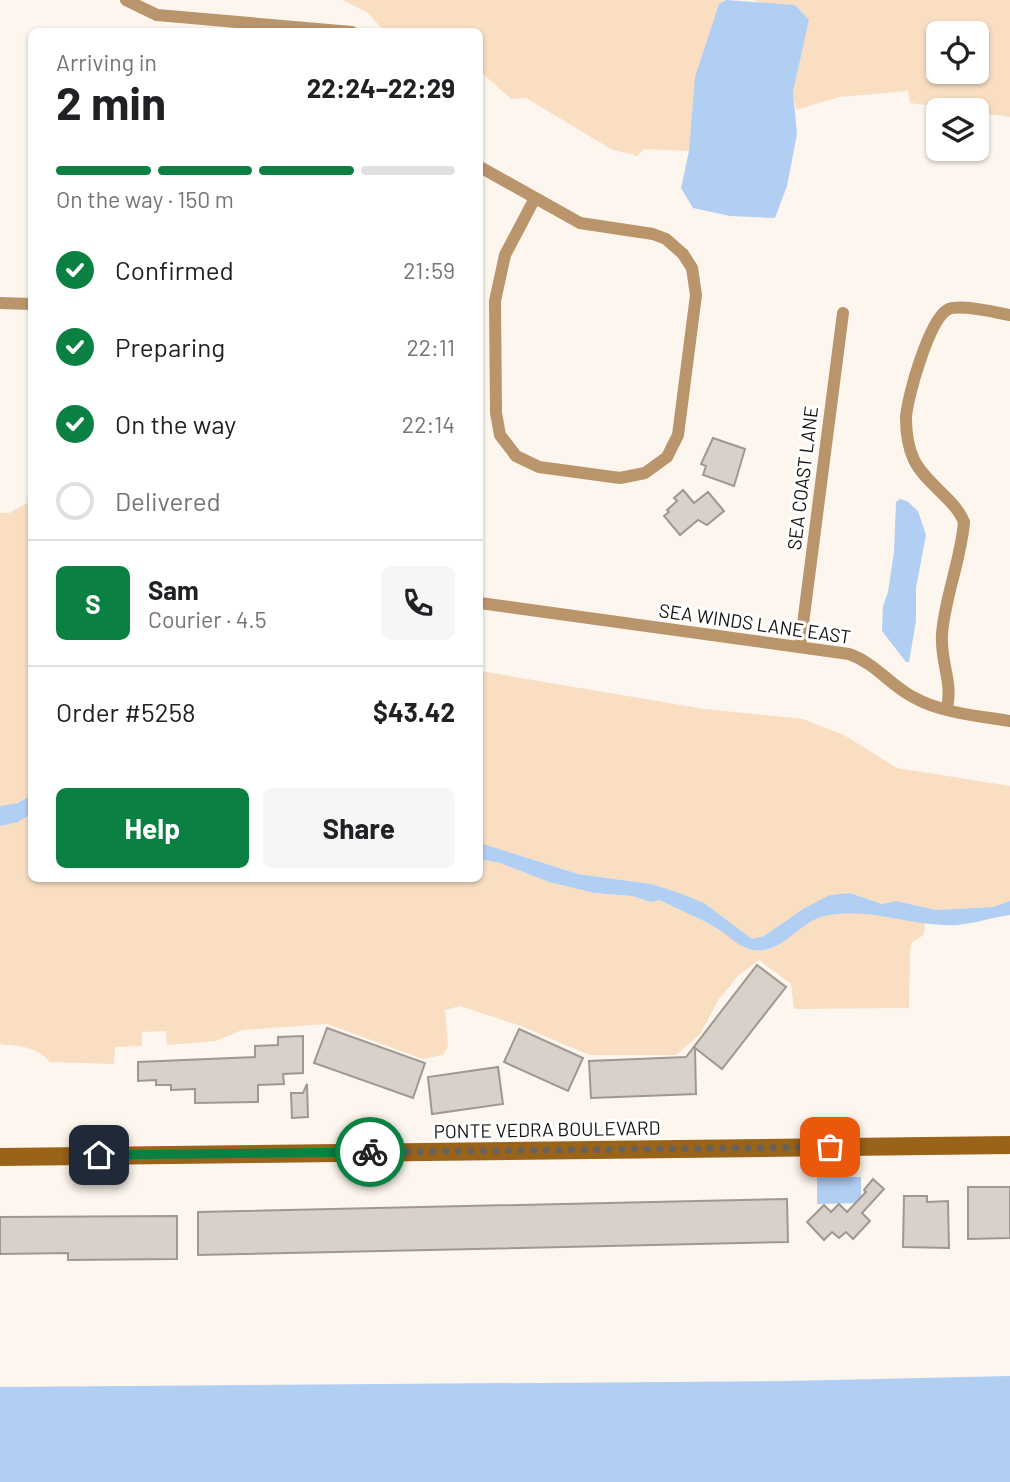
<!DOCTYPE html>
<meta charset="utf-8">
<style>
:root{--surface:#fff;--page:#f6f6f6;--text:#202124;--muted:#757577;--line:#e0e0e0;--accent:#0b8043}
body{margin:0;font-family:Barlow,sans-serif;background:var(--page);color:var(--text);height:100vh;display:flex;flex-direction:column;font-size:26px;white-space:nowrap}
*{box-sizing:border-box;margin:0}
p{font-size:23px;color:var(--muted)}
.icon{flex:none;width:38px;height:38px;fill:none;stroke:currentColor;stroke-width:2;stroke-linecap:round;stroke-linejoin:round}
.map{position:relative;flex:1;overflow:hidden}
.panel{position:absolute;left:28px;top:28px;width:455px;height:854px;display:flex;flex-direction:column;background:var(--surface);border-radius:10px;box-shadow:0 2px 5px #0004}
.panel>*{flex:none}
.controls{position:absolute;left:926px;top:21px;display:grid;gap:14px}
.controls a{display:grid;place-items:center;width:63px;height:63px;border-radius:10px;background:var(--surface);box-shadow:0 2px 5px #0004;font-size:35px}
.pin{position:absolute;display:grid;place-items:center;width:60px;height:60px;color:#fff;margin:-30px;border-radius:14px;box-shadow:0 4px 10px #0006}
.courier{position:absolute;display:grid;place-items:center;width:70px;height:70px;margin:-35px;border:5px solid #0b8043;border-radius:50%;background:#fff;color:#222;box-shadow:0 2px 9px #0007}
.headline em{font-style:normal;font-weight:700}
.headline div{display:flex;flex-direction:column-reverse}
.headline{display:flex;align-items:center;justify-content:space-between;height:119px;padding:0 28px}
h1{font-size:46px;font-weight:700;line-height:52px}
.bar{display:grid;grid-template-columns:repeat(4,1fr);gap:10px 7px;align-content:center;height:84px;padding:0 28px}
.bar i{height:9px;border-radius:5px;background:var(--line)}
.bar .active{background:var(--accent)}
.bar p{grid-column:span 4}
.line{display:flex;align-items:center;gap:18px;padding:0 28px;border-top:2px solid var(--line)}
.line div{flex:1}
.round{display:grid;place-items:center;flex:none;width:74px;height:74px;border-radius:10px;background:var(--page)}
ol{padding:0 28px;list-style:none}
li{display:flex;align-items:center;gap:21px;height:77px}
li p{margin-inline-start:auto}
li .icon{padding:7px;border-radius:50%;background:var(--accent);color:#fff;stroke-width:4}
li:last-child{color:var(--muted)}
li i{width:38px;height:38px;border:4px solid var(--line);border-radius:50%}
.cta{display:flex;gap:14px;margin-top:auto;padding:14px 28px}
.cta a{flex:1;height:80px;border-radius:10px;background:var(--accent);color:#fff;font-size:28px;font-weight:700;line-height:80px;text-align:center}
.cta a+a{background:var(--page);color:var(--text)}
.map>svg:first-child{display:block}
.green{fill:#f9dec2;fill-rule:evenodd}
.water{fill:#b1cef3}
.building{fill:#d8d1c9;stroke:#9e9891;stroke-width:2}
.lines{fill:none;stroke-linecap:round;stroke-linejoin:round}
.street{stroke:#ba946b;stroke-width:12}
.secondary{stroke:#996319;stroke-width:18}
.done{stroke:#67625e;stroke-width:7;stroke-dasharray:0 12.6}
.route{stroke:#0b8043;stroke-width:9}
.labels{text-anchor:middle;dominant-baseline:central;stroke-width:6;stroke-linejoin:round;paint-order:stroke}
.street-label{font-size:19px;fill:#161311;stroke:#fff}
</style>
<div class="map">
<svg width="1010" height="1482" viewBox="0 0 1010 1482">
<rect width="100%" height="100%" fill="#fdf6ee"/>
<path class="green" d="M343,0H726L719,4L692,127L689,151L644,149L637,156L611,149L526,98L511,99L483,74H480V32L384,31L368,13Z
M754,0H1010V117L910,103L908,91L839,97L796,110L793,92L809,20ZM938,33H976V72H938Z
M31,501V795L18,803L0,806V513H9Z
M480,671L704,709L803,719L844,735L897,768L1010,786V901L993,907L936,910L896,901L882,904L850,893L803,909L764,936L752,939L704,903L677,892L651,884L578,874L480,843Z
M31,814L32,878H480V859L500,863L549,882L594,893L632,896L651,902L660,900C679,910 699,918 718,929C728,934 738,946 749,949C778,958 795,925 819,917C853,905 890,919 925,922L924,935L912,942L910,951L909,1008L794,1009L791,984L759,960L739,975L719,999L700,1034L676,1055H589L521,1026L460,1006L445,1010L448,1046L443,1055L423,1059L327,1024L242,1030L216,1041L167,1045L166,1031L142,1032V1046L115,1047L114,1064L50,1062C34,1045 21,1047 0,1044V826L18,822Z"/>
<path class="water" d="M726,0L795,5L809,20L793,92L797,134L787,186L775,218L730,216L693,208L681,188L689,151L695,77L719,4Z
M900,499L907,501L918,511L926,535L916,588V621L909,662H906L882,631L883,606L888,592L894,552L896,502Z
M31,795V814L18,822L0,826V806L18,803Z
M480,843L578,874L651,884L677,892L704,903L752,939L764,936L803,909L830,895L850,893L882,904L896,901L936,910L993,907L1010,901V915C985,918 968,927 942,925C901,923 865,907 825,916C798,921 781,958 749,949C738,946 728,935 718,929C700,918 679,910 660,900L651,902L632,896L594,893L549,882L500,863L480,859Z
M817,1177H861V1203L817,1204Z
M1010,1376V1482H0V1387L787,1381Z"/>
<path class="building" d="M713,438L745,449L734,486L703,475L706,466L701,464Z
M683,490L694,503L708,492L724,511L707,525L698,520L680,535L664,516L669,512L667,510L677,501L674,498Z
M757,965L786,987L722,1069L695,1048L696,1094L591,1098L589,1061L686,1057Z
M327,1028L425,1063L413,1098L314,1063Z
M519,1029L583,1058L568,1091L504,1062Z
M303,1036V1073L283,1074L284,1084L258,1085V1102L195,1103V1089L171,1090V1085H156V1080L138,1081V1062L255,1057V1046L278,1045V1037Z
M498,1067L503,1104L432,1114L428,1077Z
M307,1084L308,1117L292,1118L291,1093H303Z
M873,1179L884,1189L862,1213L870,1221L853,1239L846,1232L839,1238L832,1232L824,1240L807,1222L824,1205L831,1212L839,1204L847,1212L866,1192L864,1190Z
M968,1187H1010V1238L968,1239Z
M904,1196H927V1202L948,1201L949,1248L903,1247Z
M787,1199L788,1242L198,1255V1212Z
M177,1216V1259L68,1260V1253L0,1254V1217Z"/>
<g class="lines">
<path class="street" d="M126,0L157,15L352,32
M480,167L580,223L653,234L666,239L683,254L692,268L696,295L678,435L667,457L645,473L620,478L539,467L516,456L500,435L496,413L495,301L505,255L535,198
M0,303L32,304
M480,603L849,654C875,663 890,685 913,697C941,713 979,716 1010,721
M800,647L843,313
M947,708C953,681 940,662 942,634C945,596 961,560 964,522C955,499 926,484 914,460C908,447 906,432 906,418C907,397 929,321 947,310C959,303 996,313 1010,315"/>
<path class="secondary" d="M0,1157L1010,1145"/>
</g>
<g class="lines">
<path class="done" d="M370,1152L830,1147"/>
<path class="route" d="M99,1155L370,1152"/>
</g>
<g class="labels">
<g class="street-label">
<text transform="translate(802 478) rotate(-83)">SEA COAST LANE</text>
<text transform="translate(755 623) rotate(8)">SEA WINDS LANE EAST</text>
<text transform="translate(547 1129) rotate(-1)">PONTE VEDRA BOULEVARD</text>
</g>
</g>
</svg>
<div class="controls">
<a><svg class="icon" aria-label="locate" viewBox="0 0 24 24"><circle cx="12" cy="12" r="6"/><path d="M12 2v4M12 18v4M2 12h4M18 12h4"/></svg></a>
<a><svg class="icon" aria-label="layers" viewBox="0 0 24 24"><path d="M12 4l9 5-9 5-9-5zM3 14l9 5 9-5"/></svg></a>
</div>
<div class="pin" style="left:830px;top:1147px;background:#ea580c"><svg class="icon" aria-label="bag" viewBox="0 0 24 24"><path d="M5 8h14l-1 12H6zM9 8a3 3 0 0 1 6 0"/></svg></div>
<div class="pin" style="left:99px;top:1155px;background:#1f2937"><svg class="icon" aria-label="home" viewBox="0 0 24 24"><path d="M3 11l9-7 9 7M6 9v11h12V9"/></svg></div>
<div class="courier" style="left:370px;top:1152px"><svg class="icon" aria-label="bike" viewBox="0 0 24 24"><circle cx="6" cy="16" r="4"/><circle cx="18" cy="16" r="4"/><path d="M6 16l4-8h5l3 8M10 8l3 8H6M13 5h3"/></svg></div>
<section class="panel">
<div class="headline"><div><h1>2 min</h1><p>Arriving in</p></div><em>22:24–22:29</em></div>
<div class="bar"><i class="active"></i><i class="active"></i><i class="active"></i><i></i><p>On the way · 150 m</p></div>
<ol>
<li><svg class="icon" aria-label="check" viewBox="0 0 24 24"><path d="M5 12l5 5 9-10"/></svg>Confirmed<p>21:59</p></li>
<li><svg class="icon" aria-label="check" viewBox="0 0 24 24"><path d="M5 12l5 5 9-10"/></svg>Preparing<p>22:11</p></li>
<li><svg class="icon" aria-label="check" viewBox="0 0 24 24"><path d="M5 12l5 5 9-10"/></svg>On the way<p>22:14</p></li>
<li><i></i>Delivered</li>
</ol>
<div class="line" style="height:126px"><b class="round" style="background:var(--accent);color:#fff">S</b><div><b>Sam</b><p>Courier · 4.5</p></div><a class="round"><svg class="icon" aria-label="phone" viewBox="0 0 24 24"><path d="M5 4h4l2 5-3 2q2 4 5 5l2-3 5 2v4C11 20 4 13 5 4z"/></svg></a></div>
<div class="line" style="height:91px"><div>Order #5258</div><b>$43.42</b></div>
<div class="cta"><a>Help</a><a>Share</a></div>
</section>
</div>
